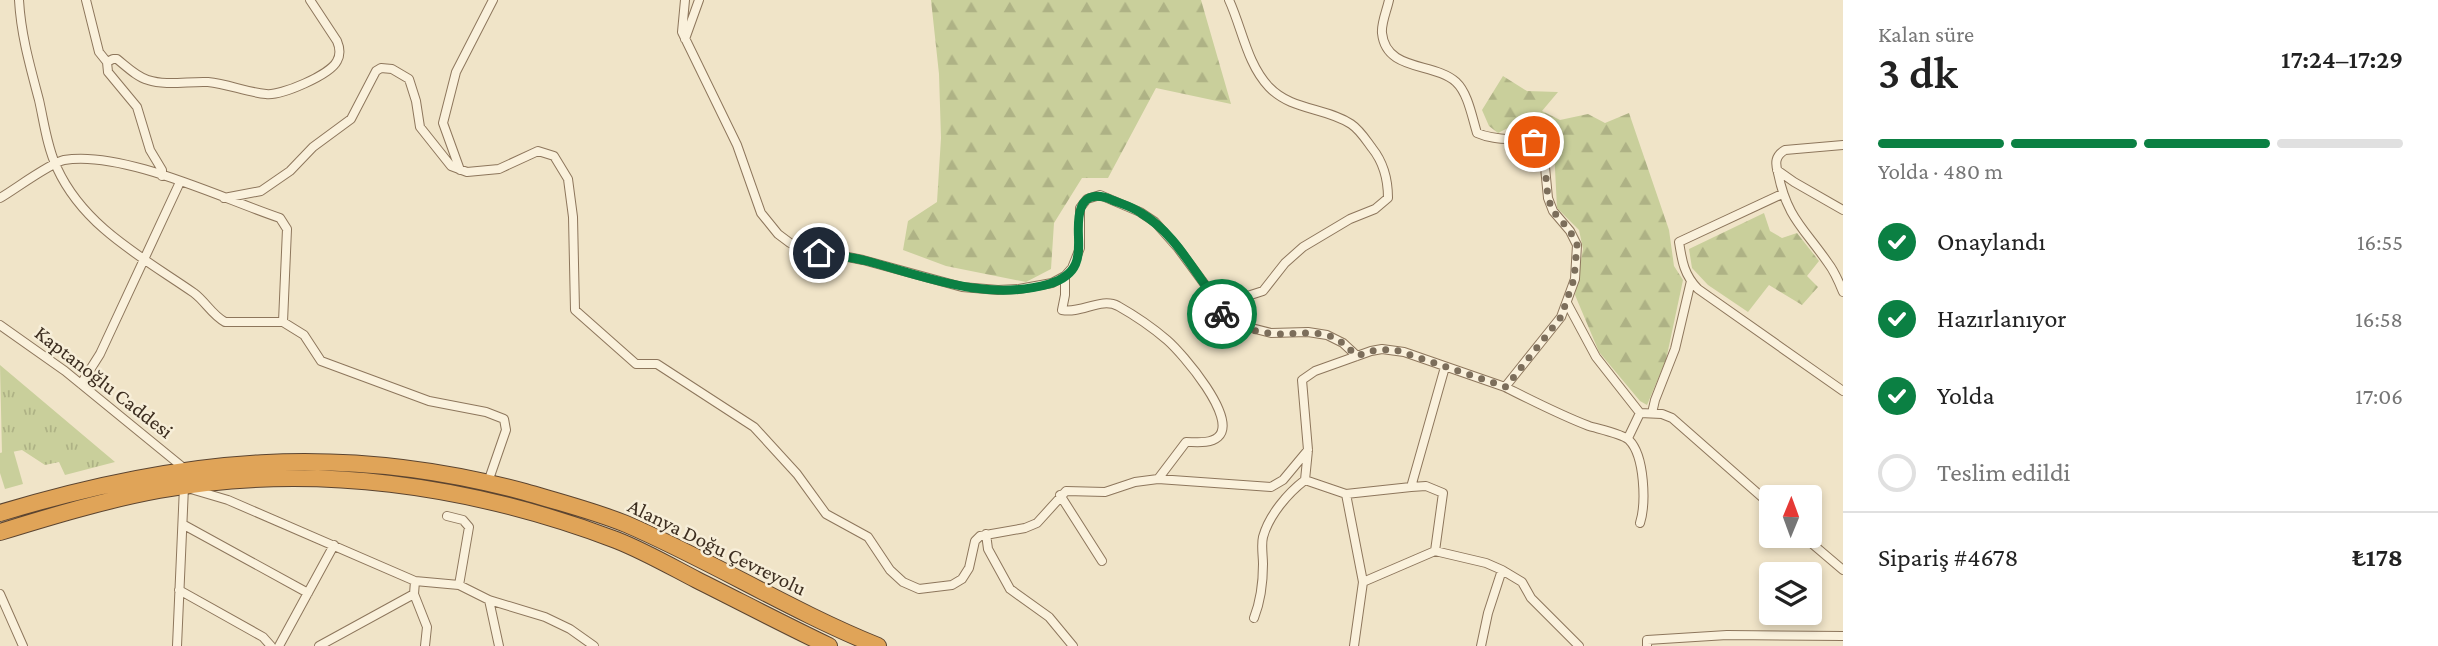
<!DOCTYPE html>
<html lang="tr">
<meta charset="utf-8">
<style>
:root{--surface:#fff;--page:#f2f2f2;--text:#222;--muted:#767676;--line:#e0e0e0;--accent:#0b8043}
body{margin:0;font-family:"Crimson Pro",serif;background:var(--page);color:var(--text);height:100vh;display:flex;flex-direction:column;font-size:26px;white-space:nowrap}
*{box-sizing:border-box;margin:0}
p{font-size:23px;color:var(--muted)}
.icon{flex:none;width:38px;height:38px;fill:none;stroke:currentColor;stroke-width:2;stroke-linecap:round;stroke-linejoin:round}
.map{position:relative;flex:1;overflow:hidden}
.drawer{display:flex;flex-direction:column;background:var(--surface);width:595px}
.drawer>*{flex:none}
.needle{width:46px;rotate:1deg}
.tools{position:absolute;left:1759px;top:485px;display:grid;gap:14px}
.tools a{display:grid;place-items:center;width:63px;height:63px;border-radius:7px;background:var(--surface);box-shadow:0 4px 10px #0003;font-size:35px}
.pin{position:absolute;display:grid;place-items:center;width:60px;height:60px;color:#fff;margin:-30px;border:4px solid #fff;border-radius:50%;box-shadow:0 2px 7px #0007}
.courier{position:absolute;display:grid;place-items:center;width:70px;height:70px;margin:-35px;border:5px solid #0b8043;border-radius:50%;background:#fff;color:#222;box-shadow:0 2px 9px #0007}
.summary em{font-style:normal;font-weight:600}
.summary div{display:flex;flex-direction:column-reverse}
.summary{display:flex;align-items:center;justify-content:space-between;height:119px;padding:0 35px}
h1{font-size:46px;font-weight:600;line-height:52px}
.bar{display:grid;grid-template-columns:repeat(4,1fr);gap:10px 7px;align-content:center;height:84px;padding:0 35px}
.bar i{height:9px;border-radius:5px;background:var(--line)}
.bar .on{background:var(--accent)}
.bar p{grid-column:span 4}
.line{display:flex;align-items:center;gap:18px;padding:0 35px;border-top:2px solid var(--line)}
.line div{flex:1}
ol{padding:0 35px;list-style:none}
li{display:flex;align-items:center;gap:21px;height:77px}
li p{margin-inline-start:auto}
li .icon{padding:7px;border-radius:50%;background:var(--accent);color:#fff;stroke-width:4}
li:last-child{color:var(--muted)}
li i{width:38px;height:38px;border:4px solid var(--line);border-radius:50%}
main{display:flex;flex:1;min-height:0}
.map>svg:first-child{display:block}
.grass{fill:url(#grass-tufts)}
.forest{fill:url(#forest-firs)}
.pitch{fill:#c9cf9b}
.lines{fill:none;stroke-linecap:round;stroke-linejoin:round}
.street-casing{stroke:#8d765c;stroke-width:10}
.highway-casing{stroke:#5b4430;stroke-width:18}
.street{stroke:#faf1dc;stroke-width:8}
.highway{stroke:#e0a458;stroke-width:16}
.done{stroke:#7c6e5b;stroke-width:7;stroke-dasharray:0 12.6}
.route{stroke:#0b8043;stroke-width:9}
.labels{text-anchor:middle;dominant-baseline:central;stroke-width:5;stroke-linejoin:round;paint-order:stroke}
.street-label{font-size:21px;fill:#3d2e20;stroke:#f7eed8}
</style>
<main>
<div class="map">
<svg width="1843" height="646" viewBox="0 0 1843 646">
<defs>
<pattern id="grass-tufts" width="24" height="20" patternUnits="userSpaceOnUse" patternTransform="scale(1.75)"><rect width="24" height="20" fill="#c9cf9b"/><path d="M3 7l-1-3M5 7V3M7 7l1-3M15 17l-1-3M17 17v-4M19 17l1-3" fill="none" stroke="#aeb285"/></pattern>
<pattern id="forest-firs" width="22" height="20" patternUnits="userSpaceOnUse" patternTransform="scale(1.75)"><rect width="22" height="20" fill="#c9cf9b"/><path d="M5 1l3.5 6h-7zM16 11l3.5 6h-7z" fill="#aeb285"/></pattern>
</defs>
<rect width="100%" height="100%" fill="#f0e4c8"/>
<path class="grass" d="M0,365L115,462L65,475L59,462L45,465L22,450L2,454Z"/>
<path class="forest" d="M931,0H1201L1231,104L1156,88L1108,178H1082L1054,223L1051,269L1026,282L946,266L903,250L908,221L937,202L941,138L939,74Z
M1503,76L1527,91L1558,92L1542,111L1560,120L1588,114L1605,123L1629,113L1669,230L1674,266L1683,280L1666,360L1647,405L1640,401L1599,352L1575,295L1583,249L1579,230L1557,208L1554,149L1543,132L1514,125L1498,133L1489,126L1482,110Z
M1764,213L1770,231L1782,238L1797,233L1819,261L1807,276L1818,287L1802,305L1769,285L1748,312L1708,285L1692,268L1689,249Z"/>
<path class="pitch" d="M13,449L23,484L5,489L0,473V453Z"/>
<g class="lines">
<defs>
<path id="street" d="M19,0C21,35 30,66 39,100C44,122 47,147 57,168C84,227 142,257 194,293C205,301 212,315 225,322H283L304,335L321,361L429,401L486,412L504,419L506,430L488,482
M86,0L99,52L107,62
M685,0L682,32L737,145L761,213L778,234L790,243L802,248L863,260L962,287L998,290L1019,289L1052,283L1065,276L1072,268L1080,248V208L1087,199L1100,195L1140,212L1155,222L1178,248L1217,301L1221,313L1232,323L1271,333L1308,332L1327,335L1343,343L1357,356
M685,39L699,0
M1843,145L1785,150C1775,156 1775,163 1778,173C1787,218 1804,228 1828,263C1835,272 1839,282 1843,292
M460,170L443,123L456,72L493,0
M1777,170L1794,182L1843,210
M162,176V170L150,150L137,107L108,72L107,62L113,59H117C127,67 137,77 148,80C166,86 189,81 208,82C228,84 246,92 266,94C281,96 330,75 337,61C341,54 340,48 337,41L310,0
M1782,194L1679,242C1682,261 1684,275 1698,289L1843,391
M0,198C14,190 50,163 64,160C123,150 223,199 280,218L287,229L283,322
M224,198L261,191L290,171L313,147L351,119L376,71L381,68L392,69L409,79L416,101L420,127L451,166L467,172L499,169L538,151L554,156L568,179L573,217L575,310L636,364H657L754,427L797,474L826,514L868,537L890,570L903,582L919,589L952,585L962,579L969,568L975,541L980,536L1025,528L1037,523L1066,491L1105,492L1135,482L1158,479L1271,487L1283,480L1308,450
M1065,276V295L1062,310C1081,314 1101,297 1118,306C1134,315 1153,328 1167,340C1182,353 1239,419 1218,437C1210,444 1196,442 1186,442L1158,479
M1217,301L1238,299L1263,291L1285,263L1303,247L1350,219L1375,209L1388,198C1388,179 1384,163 1372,148C1366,140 1360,130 1351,124C1325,107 1292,111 1269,87C1247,64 1242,28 1229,0
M1567,303L1596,357L1640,413L1628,438
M0,325L65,371L185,469
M81,384L100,354L180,182
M1505,387C1533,401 1560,415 1589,426C1599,429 1623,434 1629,440C1645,456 1646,504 1640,523
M1640,413L1662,414L1672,418L1771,505
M1652,413L1655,400L1675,349L1691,281
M1346,494L1411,487
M1060,495L1102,561
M447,516L463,520L469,527L459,585
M184,525L308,593
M986,534L988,549L1010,589L1049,617L1073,646
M1803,536L1843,570
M1435,551L1486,563L1502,570L1522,582L1531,598L1579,646
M1363,582L1435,551L1443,493L1426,486L1411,487L1445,367
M179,590L263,637L271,646
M0,594L23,646
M414,594L427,627L425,646
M489,600L499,646
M1254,618C1261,600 1263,583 1263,564C1263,556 1261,545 1263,537C1269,515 1288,493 1305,480
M177,646L184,487L228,500L415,581L459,585L489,600L545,617L570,629L594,646
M279,646L334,545
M319,646L414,594L415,581
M1354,646L1363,582L1346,494L1305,480L1308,450L1302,380L1315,371L1371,351L1382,349L1404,352L1505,387L1561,317L1575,279L1577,245L1570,231L1553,211L1548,198L1544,157L1534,142C1514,138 1495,141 1477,133C1472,117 1468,93 1456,82C1434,62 1386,72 1382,33C1381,23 1387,10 1389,0
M1481,646L1488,613L1502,570
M1647,646V640L1727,635L1843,636"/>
<path id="highway" d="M0,513C181,458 341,442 525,492C559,502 594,511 626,524C712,561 791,611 878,646
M0,532C52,516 105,500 159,490C312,462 471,485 616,540C644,551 670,566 697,580C741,602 785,625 829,646"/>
</defs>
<use href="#street" class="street-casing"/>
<use href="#highway" class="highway-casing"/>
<use href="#street" class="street"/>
<use href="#highway" class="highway"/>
</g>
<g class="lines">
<path class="done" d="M1222,314C1234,328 1264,334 1282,334C1297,334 1312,331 1326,335C1339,338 1347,347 1357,356L1371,351L1393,349L1506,387L1561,317L1574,279L1577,245L1570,231L1553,211L1548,198L1544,157L1534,142"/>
<path class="route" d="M819,253C835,255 851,257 867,261C926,277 987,302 1049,284C1095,270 1071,235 1081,208C1086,193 1101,195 1112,200C1122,204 1133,207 1141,213C1175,233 1193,271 1217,301L1222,314"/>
</g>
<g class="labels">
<g class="street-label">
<text transform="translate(104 382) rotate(38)">Kaptanoğlu Caddesi</text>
<text transform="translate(717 547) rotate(26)">Alanya Doğu Çevreyolu</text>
</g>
</g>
</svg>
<div class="tools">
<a><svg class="needle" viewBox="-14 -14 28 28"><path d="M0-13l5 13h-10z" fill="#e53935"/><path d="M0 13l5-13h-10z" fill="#767676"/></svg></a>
<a><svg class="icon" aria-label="layers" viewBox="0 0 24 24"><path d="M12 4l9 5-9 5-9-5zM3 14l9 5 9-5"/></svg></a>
</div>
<div class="pin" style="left:1534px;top:142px;background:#ea580c"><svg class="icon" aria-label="bag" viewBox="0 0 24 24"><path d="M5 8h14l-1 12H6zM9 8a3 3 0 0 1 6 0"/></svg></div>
<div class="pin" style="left:819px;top:253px;background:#1f2937"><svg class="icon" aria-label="home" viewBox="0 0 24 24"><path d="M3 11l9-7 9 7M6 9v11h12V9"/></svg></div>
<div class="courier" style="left:1222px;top:314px"><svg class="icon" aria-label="bike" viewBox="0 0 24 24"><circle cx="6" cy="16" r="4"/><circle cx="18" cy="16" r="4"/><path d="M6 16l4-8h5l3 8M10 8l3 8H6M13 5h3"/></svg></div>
</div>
<section class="drawer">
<div class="summary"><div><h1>3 dk</h1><p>Kalan süre</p></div><em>17:24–17:29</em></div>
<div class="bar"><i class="on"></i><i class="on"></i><i class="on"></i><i></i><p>Yolda · 480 m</p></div>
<ol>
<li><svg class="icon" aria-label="check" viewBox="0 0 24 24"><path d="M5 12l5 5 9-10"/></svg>Onaylandı<p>16:55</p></li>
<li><svg class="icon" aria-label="check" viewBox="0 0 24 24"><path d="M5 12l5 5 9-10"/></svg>Hazırlanıyor<p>16:58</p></li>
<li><svg class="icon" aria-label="check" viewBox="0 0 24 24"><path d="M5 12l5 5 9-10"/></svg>Yolda<p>17:06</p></li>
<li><i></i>Teslim edildi</li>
</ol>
<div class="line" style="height:91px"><div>Sipariş #4678</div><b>₺178</b></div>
</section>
</main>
